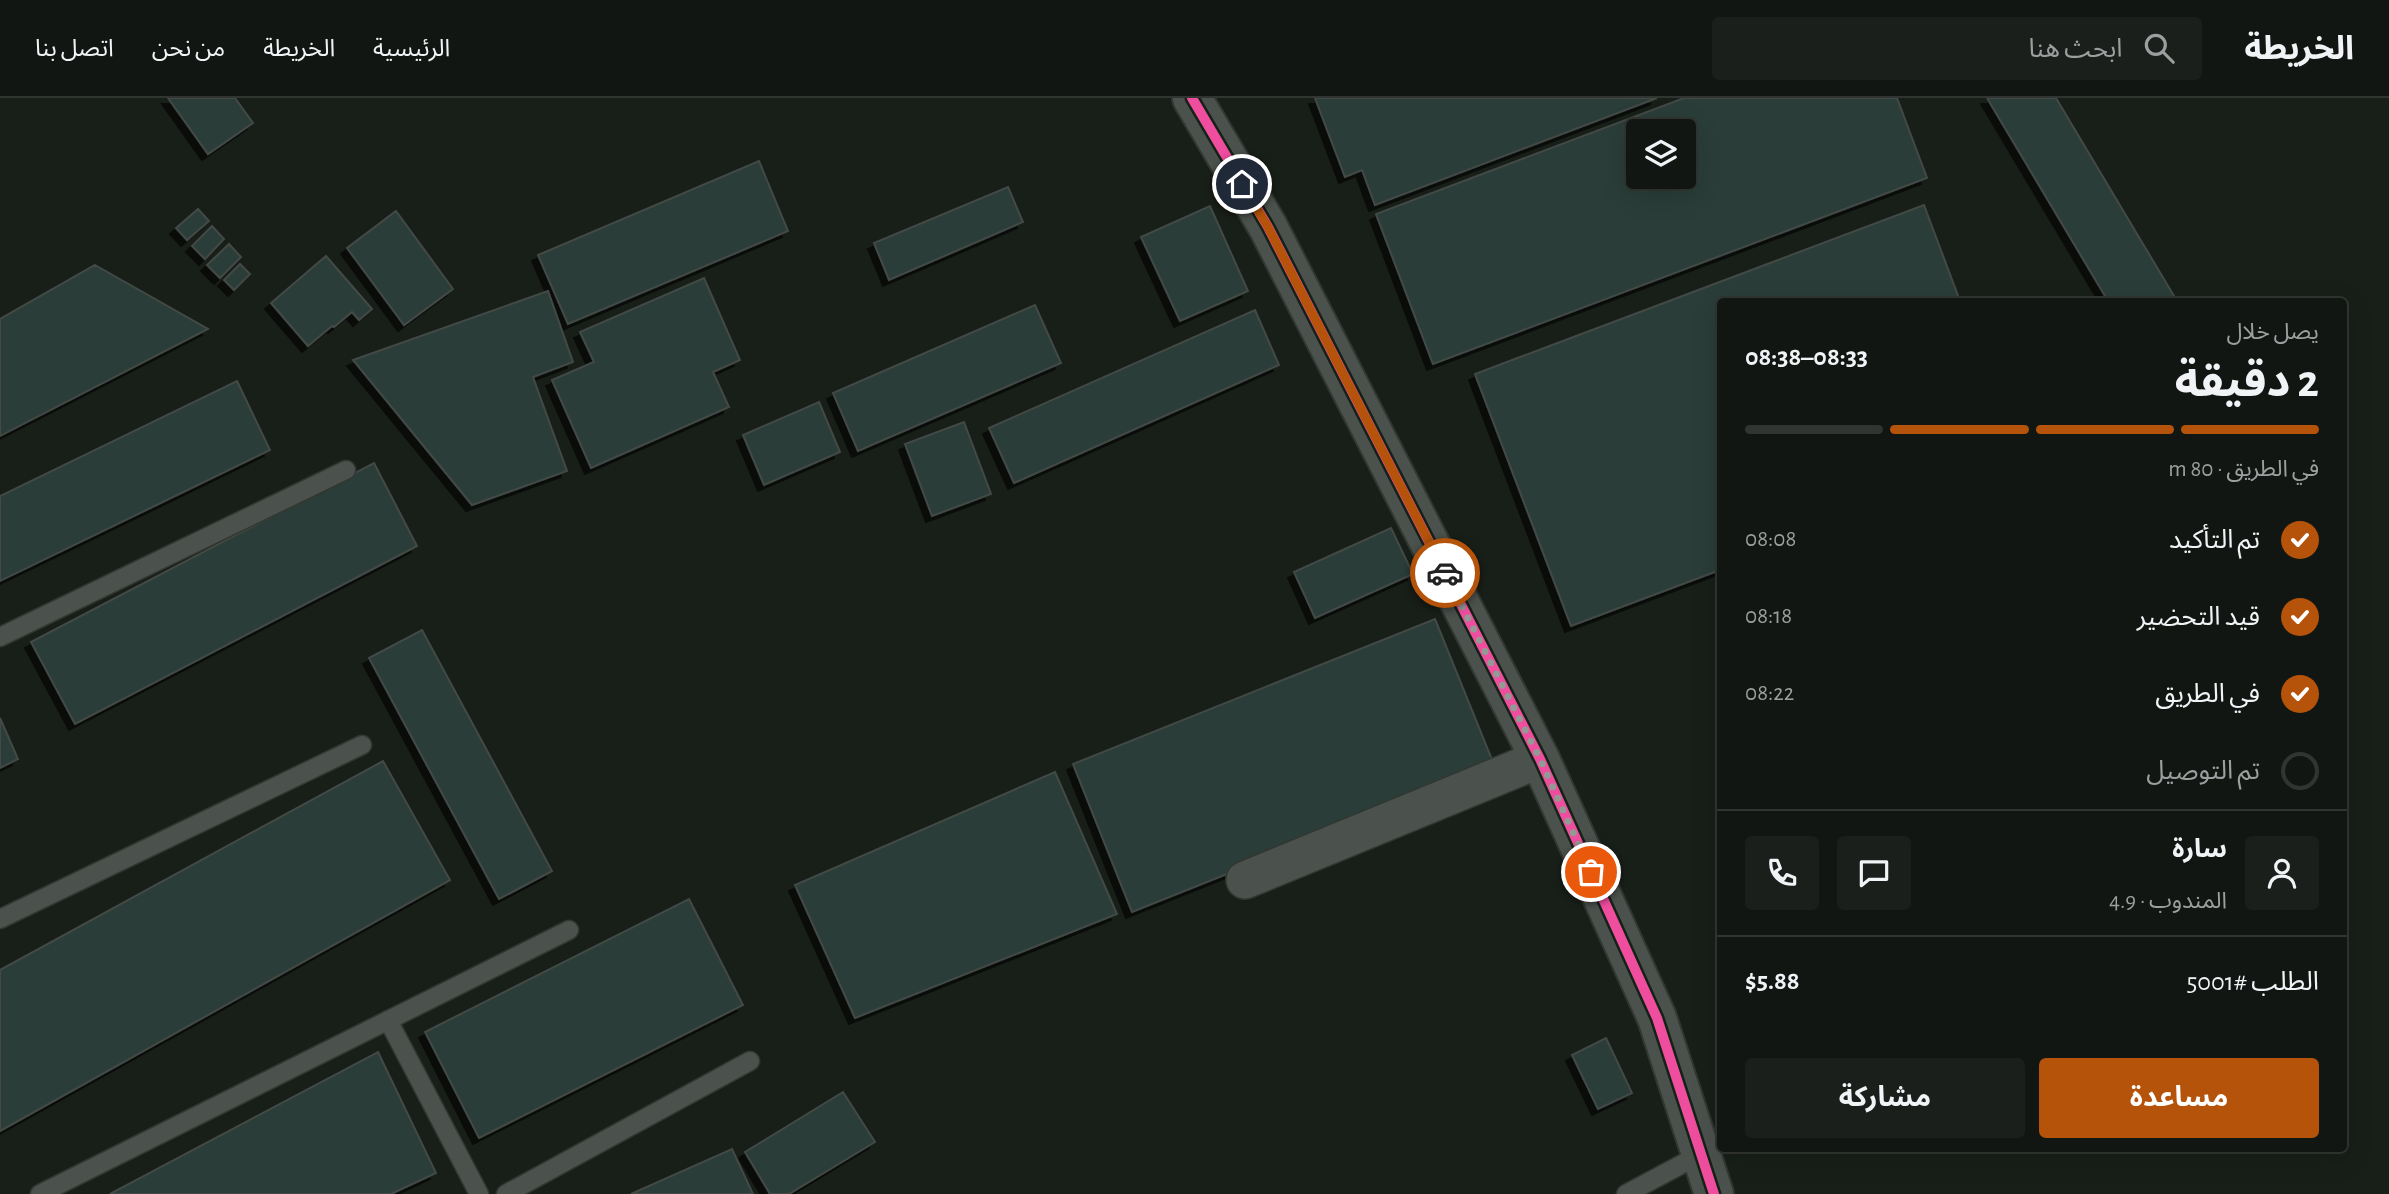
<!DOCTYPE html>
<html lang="ar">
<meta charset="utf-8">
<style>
:root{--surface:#121612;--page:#1b1f1b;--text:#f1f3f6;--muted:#9c9f9f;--line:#313532;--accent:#b45309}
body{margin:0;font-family:"Alegreya Sans","Noto Sans Arabic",sans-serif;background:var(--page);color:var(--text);direction:rtl;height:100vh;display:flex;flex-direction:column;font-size:26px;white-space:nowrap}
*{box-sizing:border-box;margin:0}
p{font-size:23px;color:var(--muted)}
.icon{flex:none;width:38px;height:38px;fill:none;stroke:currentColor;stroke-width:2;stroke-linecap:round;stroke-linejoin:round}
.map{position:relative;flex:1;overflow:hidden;direction:ltr}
.panel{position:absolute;left:1717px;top:200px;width:630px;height:854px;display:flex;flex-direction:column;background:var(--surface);border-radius:7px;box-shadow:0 7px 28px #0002,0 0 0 2px var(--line);direction:rtl}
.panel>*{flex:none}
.tools{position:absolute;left:1626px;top:21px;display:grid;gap:14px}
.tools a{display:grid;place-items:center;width:70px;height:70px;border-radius:7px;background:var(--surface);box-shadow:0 7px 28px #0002,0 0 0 2px var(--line);font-size:35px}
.pin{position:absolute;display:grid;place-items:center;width:60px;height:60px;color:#fff;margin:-30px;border:4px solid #fff;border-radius:50%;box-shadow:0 2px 7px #0007}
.courier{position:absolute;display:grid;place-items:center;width:70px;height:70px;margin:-35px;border:5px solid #b45309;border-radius:50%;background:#fff;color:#222;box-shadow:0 2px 9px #0007}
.headline em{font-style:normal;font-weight:700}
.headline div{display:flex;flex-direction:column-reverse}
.headline{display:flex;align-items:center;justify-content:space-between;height:119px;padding:0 28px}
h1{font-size:46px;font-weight:700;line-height:52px}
.bar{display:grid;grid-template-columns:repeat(4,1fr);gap:10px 7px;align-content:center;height:84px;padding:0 28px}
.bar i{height:9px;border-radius:5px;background:var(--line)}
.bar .on{background:var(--accent)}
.bar p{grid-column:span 4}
.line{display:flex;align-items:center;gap:18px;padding:0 28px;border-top:2px solid var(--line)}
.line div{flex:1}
.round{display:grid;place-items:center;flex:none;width:74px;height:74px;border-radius:7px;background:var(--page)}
ol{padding:0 28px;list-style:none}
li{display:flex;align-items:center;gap:21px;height:77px}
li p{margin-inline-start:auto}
li .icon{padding:7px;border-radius:50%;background:var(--accent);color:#fff;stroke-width:4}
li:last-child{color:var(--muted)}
li i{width:38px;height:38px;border:4px solid var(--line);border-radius:50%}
.primary-button{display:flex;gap:14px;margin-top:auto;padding:14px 28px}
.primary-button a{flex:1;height:80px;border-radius:7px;background:var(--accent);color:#fff;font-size:28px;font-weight:700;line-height:80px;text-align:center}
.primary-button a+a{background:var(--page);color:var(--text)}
header{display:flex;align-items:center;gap:42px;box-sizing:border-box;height:98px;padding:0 35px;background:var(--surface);border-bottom:2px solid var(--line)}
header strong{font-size:33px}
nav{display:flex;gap:38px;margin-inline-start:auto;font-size:24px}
.search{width:490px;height:63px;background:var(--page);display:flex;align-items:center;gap:18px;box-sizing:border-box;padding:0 24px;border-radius:7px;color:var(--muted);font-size:26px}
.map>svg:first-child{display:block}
.building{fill:#2c3d38;stroke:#424946;stroke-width:2;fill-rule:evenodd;filter:url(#shadow)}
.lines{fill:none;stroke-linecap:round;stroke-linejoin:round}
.service-casing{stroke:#323732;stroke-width:21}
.minor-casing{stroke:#323732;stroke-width:40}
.tertiary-casing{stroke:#323732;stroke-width:42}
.service{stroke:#4b514c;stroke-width:18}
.minor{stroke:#4b514c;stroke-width:37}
.tertiary{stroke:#4b514c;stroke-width:38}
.cycleway-casing{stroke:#142216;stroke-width:15}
.cycleway{stroke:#ef4d9e;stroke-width:10}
.done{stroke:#929a93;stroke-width:7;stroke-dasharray:0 12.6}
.route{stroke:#b45309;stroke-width:9}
</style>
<header>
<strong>الخريطة</strong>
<div class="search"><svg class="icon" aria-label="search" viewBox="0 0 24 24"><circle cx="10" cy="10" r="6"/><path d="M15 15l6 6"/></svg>ابحث هنا</div>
<nav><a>الرئيسية</a><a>الخريطة</a><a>من نحن</a><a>اتصل بنا</a></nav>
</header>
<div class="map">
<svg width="2389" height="1096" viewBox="0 0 2389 1096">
<defs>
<filter id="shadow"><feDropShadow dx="-6" dy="6" stdDeviation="0" flood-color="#0009"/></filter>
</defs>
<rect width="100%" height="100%" fill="#181e18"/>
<path class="building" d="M168,0H235L253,25L208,56Z
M1315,0H1657L1375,107L1362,72L1345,79Z
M1684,0H1897L1927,80L1433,266L1376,116ZM1638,33H1684V79H1638Z
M1987,0H2056L2177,203H2108Z
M759,63L788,133L568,226L538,157Z
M1008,89L1023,124L889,182L874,145Z
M1924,107L1960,203H1720V472L1571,528L1475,276Z
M1210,108L1248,193L1180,223L1141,139Z
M198,111L209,123L187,142L176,130Z
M396,113L453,191L404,227L347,150Z
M212,128L224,141L205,161L192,148Z
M229,146L241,159L220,180L207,167Z
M326,158L372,211L359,222L352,214L334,229L332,228L308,248L271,205Z
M240,166L250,176L234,192L224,182Z
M95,167L208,231L0,338V221Z
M704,180L740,262L713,274L729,309L591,370L552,282L594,264L580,234Z
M548,193L573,264L533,279L567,373L472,407L353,262Z
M1035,207L1061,265L858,353L833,295Z
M1255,212L1279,267L1014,385L989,330Z
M237,283L270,352L0,483V398Z
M819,304L840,354L764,387L743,337Z
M964,324L991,396L932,418L905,346Z
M374,365L417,448L75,626L31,544Z
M1391,430L1413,476L1315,520L1294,474Z
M1435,521L1495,669L1132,814L1073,666Z
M422,532L552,773L499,801L369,560Z
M0,620L18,661L0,670Z
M383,663L450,782L0,1033V872Z
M1055,674L1117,816L855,920L795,787Z
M689,801L743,907L479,1040L425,934Z
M1606,940L1632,995L1598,1011L1572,957Z
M378,954L436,1075L391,1096H110Z
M843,994L875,1044L789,1096H770L745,1054Z
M732,1051L753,1096H631Z"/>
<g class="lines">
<defs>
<path id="service" d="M0,539L346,372
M0,821L362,647
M388,922L479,1096
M40,1096L569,832
M506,1096L750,963
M1626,1096L1701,1056"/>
<path id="minor" d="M1245,782L1540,661"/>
<path id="tertiary" d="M1192,0L1268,129L1540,661L1657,920L1714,1096"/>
</defs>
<use href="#service" class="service-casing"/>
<use href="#minor" class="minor-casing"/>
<use href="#tertiary" class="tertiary-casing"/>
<use href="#service" class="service"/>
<use href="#minor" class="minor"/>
<use href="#tertiary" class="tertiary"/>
<defs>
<path id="cycleway" d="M1192,0L1268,129L1540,661L1657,920L1714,1096"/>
</defs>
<use href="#cycleway" class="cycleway-casing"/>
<use href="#cycleway" class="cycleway"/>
</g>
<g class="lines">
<path class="done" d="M1445,475L1540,661L1591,774"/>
<path class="route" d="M1242,86L1268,129L1445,475"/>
</g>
</svg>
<div class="tools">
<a><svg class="icon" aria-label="layers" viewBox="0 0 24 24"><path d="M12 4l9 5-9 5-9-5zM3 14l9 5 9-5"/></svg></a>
</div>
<div class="pin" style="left:1591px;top:774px;background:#ea580c"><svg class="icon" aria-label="bag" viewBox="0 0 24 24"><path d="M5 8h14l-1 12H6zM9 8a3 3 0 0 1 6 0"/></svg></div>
<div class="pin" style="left:1242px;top:86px;background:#1f2937"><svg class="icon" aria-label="home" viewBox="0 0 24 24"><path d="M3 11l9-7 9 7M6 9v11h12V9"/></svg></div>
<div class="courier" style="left:1445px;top:475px"><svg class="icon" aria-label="car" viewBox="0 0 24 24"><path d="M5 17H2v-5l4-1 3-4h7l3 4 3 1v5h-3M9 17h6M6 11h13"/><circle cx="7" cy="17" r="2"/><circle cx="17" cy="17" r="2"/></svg></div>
<section class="panel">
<div class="headline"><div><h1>2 دقيقة</h1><p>يصل خلال</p></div><em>08:33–08:38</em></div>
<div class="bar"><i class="on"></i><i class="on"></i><i class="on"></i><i></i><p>في الطريق · 80 m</p></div>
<ol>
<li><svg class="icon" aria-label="check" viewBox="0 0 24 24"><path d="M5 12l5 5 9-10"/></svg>تم التأكيد<p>08:08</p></li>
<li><svg class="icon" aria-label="check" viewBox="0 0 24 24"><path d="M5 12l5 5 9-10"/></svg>قيد التحضير<p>08:18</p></li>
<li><svg class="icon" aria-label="check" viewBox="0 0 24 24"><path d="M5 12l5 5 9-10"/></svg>في الطريق<p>08:22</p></li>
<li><i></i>تم التوصيل</li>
</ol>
<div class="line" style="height:126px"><a class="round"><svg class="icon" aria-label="person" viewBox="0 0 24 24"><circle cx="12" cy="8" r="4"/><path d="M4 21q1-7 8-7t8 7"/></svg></a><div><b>سارة</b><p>المندوب · 4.9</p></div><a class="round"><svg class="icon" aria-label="chat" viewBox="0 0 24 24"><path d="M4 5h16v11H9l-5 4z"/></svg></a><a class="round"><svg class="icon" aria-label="phone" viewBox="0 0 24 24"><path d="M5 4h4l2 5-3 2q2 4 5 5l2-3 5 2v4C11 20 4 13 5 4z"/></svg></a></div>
<div class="line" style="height:91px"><div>الطلب #5001</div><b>$5.88</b></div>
<div class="primary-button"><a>مساعدة</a><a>مشاركة</a></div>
</section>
</div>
